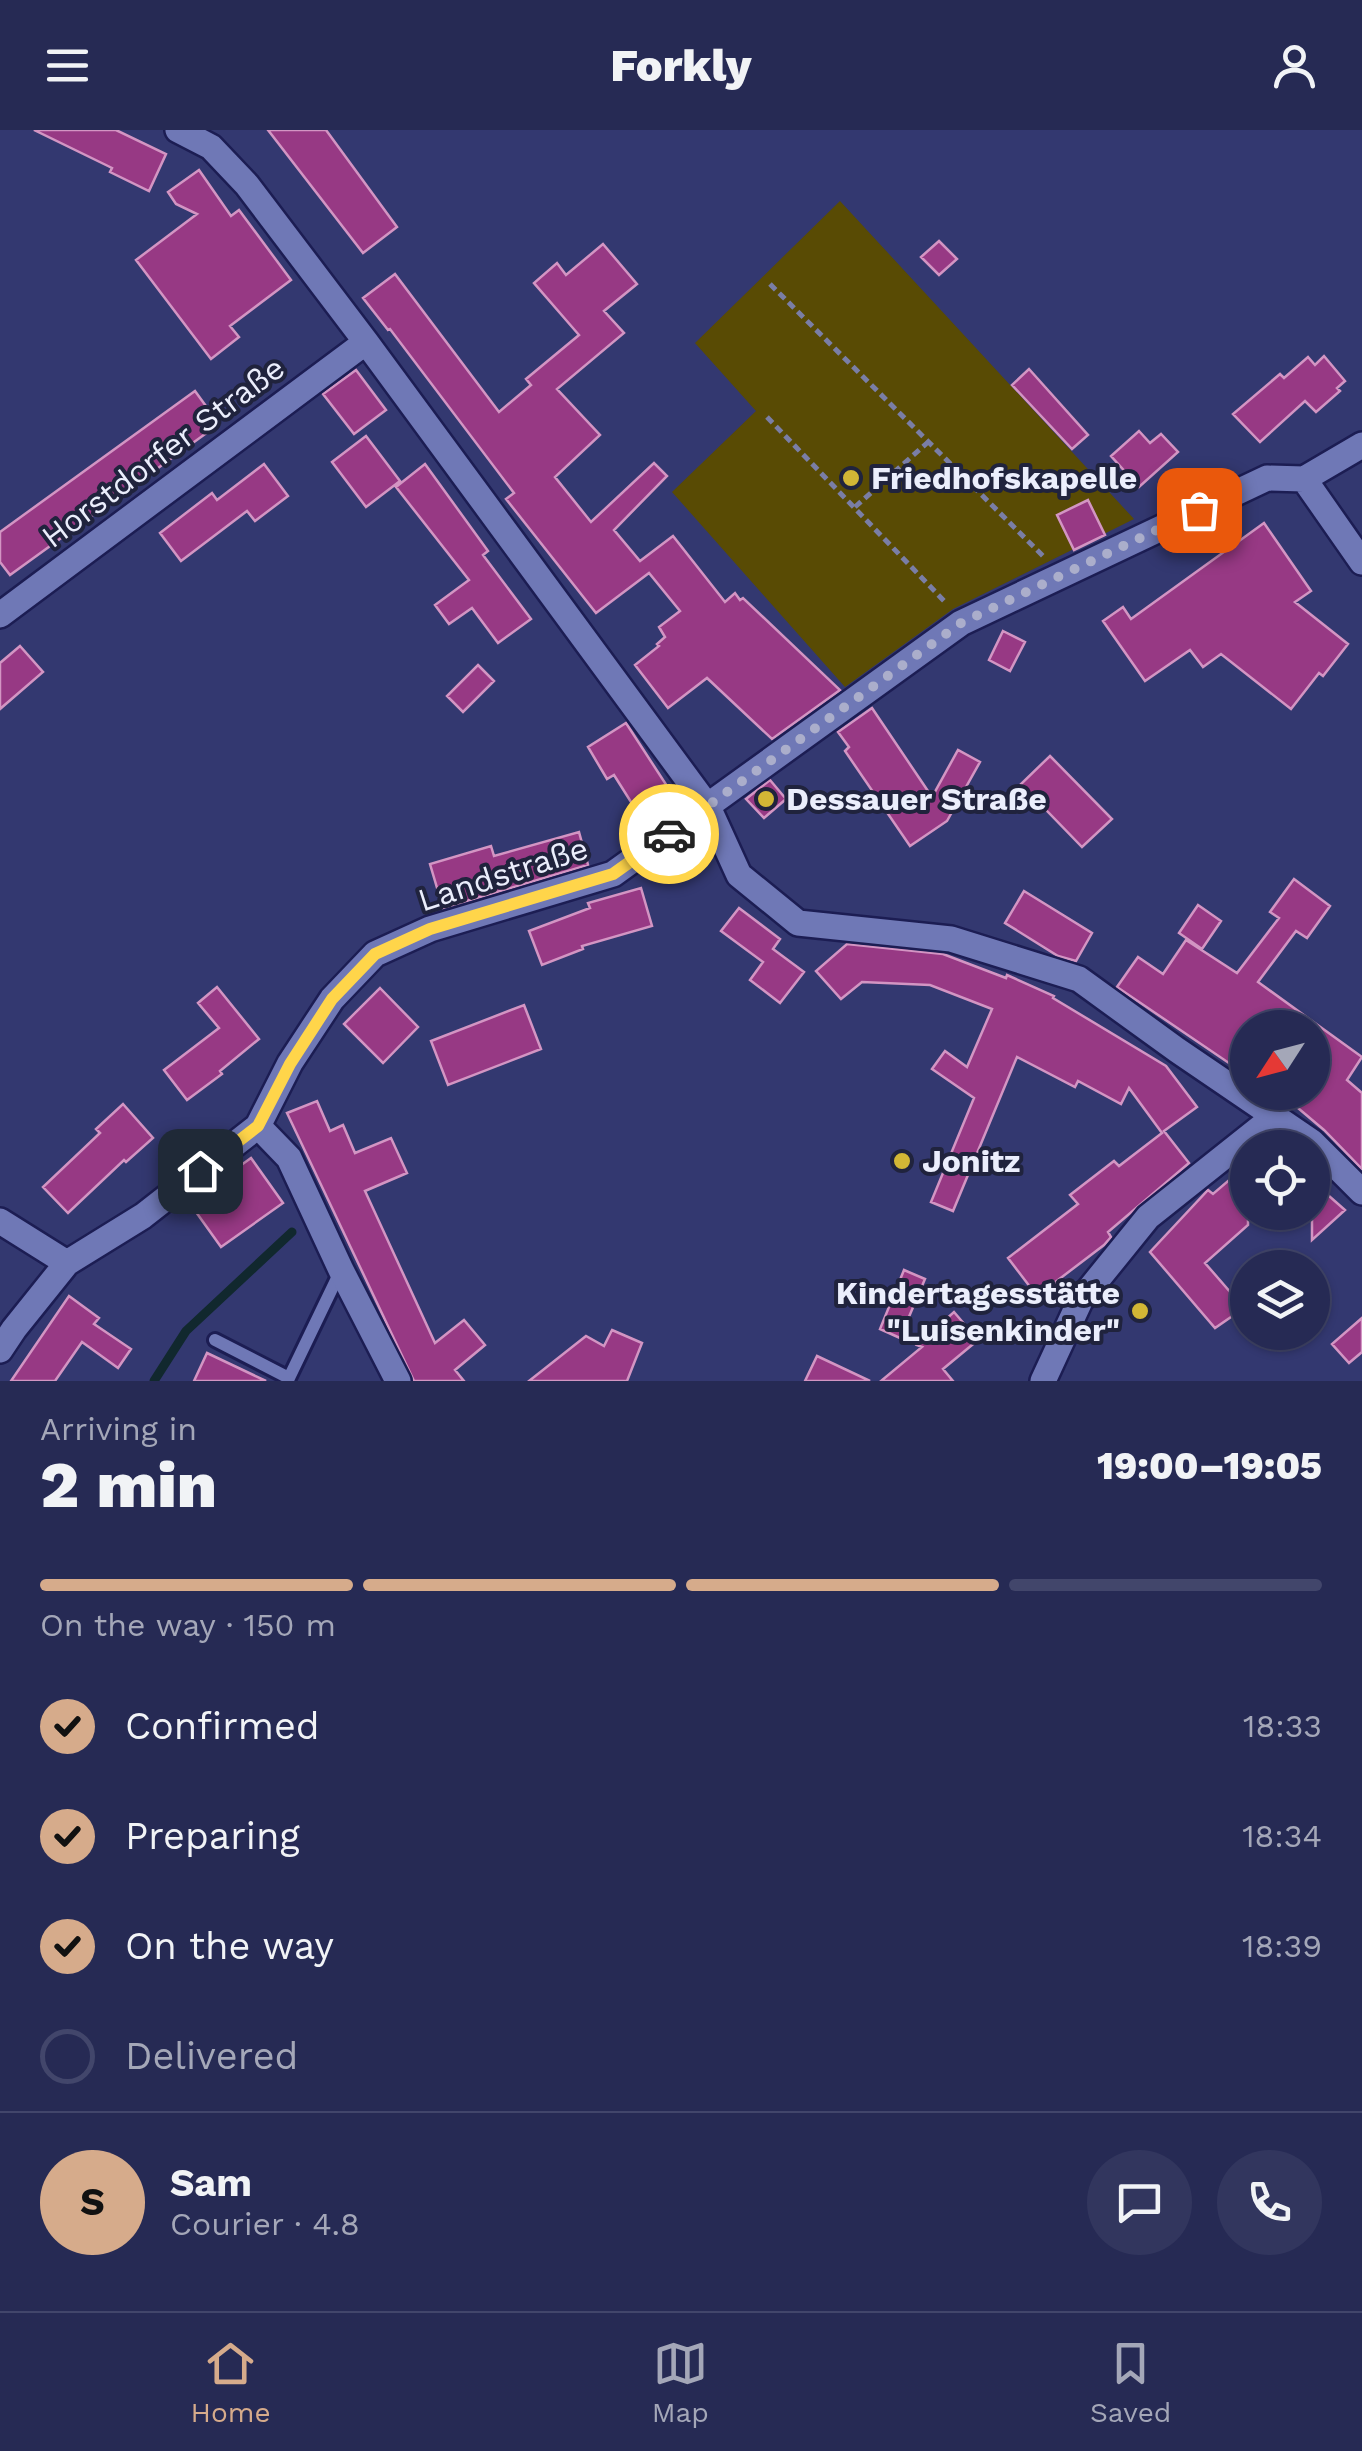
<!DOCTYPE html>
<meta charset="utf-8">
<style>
:root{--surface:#262a54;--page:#32365e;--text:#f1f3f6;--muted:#a4a7b8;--line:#42466b;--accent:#d6ab8b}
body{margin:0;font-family:"Work Sans",sans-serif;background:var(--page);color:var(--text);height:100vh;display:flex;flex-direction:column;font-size:38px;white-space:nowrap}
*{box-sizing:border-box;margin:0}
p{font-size:32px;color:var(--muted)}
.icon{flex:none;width:55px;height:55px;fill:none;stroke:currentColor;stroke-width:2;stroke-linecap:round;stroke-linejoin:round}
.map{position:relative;height:1251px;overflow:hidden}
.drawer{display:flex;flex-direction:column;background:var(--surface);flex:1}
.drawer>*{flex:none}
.needle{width:65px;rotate:234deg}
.buttons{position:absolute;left:1230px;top:880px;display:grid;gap:20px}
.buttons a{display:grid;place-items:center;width:100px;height:100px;border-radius:50%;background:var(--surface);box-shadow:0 2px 8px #0004,0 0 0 2px var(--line);font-size:50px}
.pin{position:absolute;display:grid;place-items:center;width:85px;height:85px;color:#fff;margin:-42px;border-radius:20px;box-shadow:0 5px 15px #0006}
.courier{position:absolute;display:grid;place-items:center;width:100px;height:100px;margin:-50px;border:8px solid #ffd54a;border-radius:50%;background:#fff;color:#222;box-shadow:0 2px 12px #0007}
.summary em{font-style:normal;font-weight:800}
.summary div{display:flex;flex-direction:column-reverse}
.summary{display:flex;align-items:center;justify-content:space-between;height:170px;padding:0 40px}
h1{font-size:65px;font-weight:800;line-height:75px}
.bar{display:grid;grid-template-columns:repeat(4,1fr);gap:15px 10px;align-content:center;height:120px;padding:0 40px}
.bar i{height:12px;border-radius:8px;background:var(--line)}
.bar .selected{background:var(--accent)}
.bar p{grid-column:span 4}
.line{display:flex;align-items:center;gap:25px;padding:0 40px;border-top:2px solid var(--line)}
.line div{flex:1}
.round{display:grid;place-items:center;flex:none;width:105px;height:105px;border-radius:52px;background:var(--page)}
ol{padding:0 40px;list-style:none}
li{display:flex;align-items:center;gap:30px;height:110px}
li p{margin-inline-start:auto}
li .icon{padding:10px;border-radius:50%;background:var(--accent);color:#111;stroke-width:4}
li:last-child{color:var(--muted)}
li i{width:55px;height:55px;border:5px solid var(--line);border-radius:50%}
header{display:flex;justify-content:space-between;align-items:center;height:130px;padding:0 40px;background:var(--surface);font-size:45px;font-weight:800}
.menu{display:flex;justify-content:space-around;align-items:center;height:140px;border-top:2px solid var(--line);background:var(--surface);font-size:28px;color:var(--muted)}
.menu a{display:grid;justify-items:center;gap:5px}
.menu .selected{color:var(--accent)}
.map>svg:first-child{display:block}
.green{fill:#594b04}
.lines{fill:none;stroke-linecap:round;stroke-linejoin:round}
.stream{stroke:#11282e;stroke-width:9}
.building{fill:#973984;stroke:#d395c3;stroke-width:2.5}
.service-casing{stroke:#1c1d53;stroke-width:18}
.minor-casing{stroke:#1c1d53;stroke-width:30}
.path{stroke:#7a7ea6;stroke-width:5;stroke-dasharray:8 5;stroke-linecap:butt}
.service{stroke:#6f78b6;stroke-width:12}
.minor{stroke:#6f78b6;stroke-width:25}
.done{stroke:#abaecb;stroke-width:10;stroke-dasharray:0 18}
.route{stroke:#ffd54a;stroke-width:12}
.poi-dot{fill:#d2b635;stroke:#20233d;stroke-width:4}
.labels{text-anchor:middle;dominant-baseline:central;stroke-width:8;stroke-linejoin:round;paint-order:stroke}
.street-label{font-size:32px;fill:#ebeefc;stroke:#20233d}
.poi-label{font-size:32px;font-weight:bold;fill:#ebeefc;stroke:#20233d;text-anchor:start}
</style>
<header><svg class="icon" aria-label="menu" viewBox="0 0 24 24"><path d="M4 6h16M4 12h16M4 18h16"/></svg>Forkly<svg class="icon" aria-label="person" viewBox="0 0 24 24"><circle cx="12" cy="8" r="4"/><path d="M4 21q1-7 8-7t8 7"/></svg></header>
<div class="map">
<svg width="1362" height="1251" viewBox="0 0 1362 1251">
<rect width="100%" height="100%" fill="#333870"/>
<path class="green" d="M840,71L1134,389L953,479L845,557L672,362L756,281L695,213Z"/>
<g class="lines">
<path class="stream" d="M154,1251L186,1201L292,1102"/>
</g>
<path class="building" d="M34,0H116L166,24L149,61L110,42L112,38Z
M268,0H326L397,97L363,123Z
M199,40L231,86L239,80L291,150L230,196L239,207L211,229L136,130L197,84L176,74L168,62Z
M939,111L957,129L939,145L921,127Z
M603,114L637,154L604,181L624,203L557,259L600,305L555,347L591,392L654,333L667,346L614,400L640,431L673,406L725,472L735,463L740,470L743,468L840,560L772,609L707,548L668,578L635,535L659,516L657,514L665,507L659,497L680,481L649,443L596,483L506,369L514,363L390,199L388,200L363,168L395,144L499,282L531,255L526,249L579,205L534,153L557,133L566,145Z
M1324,226L1345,251L1337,258L1340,261L1316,282L1305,271L1260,312L1233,284L1280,244L1284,248L1308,227L1315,235Z
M1029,239L1088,305L1072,319L1012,255Z
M356,240L386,280L354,304L323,264Z
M195,261L219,294L10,445L0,432V402Z
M1139,301L1150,313L1161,304L1178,322L1139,357L1111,326Z
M366,306L400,351L366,377L332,332Z
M264,334L288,366L255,391L247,381L181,431L160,403L212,363L217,370Z
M425,334L488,421L483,425L531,489L498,513L472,478L449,494L435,475L469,450L396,357Z
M1088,370L1105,405L1074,420L1057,385Z
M1264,393L1311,461L1295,472L1348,514L1323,546L1319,543L1291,579L1221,524L1203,537L1190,520L1145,551L1103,491L1123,477L1131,489Z
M1003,501L1025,512L1010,541L989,530Z
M20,516L43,542L0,579V533Z
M478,535L494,551L463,582L447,566Z
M872,578L932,667L958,620L980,632L947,691L910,716L845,621L849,617L838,602Z
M626,593L680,676L648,699L614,645L607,649L588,617Z
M1050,626L1112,689L1082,717L1021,654Z
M770,650L786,669L764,688L746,669Z
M579,702L588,735L443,778L430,734L491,716L494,726Z
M1294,749L1330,776L1307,808L1296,801L1258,852L1362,927L1347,950L1362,963V1039L1324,1000L1279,962H1312V898H1248V946L1117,857L1138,827L1163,844L1186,810L1237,843L1279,788L1270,782Z
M641,758L652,796L582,816L583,819L542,835L529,801L590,778L588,773Z
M1024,761L1092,803L1076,831L1058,826L1005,793Z
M1198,775L1221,791L1202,819L1179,803Z
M739,778L780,809L773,819L804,842L780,873L750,850L763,832L721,801Z
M847,814L943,824L1006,848L1007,845L1054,866L1053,868L1166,936L1197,977L1164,1001L1189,1033L1108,1102L1111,1107L1104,1115L1037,1166L1008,1128L1078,1074L1070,1065L1114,1031L1119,1036L1162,1003L1129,958L1121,974L1078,951L1075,957L1017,927L953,1081L931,1072L974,968L932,939L945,921L967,937L992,879L930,855L862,852L841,869L816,841Z
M217,857L259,909L220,941L222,944L187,970L164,940L219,898L198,873Z
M380,858L418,897L383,933L344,894Z
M524,875L541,919L448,955L431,911Z
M317,971L330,1001L343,995L355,1023L391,1008L407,1043L365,1061L435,1213L464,1190L485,1215L455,1240L464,1251H414L287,983Z
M123,974L153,1008L126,1032L124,1030L68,1083L43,1057L100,1003L96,999Z
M251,1028L283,1073L221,1117L191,1075L221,1054L219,1051Z
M1248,1034V1095L1205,1133L1244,1178L1215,1198L1150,1122L1208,1060L1213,1064Z
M1312,1051L1345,1080L1312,1110Z
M904,1140L925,1149L900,1208L880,1199Z
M69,1166L99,1188L94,1194L131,1219L118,1238L82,1212L55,1251H11Z
M954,1182L978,1210L943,1239L953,1251H881L922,1217L917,1215Z
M1362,1188V1222L1349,1233L1332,1214Z
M612,1200L642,1213L627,1251H529L586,1206L604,1216Z
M207,1223L266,1251H194Z
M817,1226L870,1251H805Z"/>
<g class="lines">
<defs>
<path id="service" d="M215,1210L289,1248L340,1142"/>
<path id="minor" d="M178,0L211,17L247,55L366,212L708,677L739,745L798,793L951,809L1079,849L1177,920L1312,1012L1362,1062
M1304,349L1362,432
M0,485L366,212
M258,996L289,1028L341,1140L398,1251
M0,1091L67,1133
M0,1220L14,1199L67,1133L143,1086L258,996L290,933L332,869L375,824L430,799L613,744L961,493L1267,348L1304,349L1362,315
M1043,1251L1080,1171L1148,1087L1275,986"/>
</defs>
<use href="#service" class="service-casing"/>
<use href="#minor" class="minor-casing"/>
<path class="path" d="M770,154L1044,427
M767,287L947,474
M855,377L927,313"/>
<use href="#service" class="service"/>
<use href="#minor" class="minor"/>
</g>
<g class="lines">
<path class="done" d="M669,704L961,493L1199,380"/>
<path class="route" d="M200,1041L258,996L290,934L332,869L375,824L430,799L613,744L669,704"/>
</g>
<g class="poi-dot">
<circle cx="851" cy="348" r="10"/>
<circle cx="766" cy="669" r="10"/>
<circle cx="902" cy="1031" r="10"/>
<circle cx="1140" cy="1181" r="10"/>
</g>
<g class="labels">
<g class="street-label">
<text transform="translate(163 322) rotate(-37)">Horstdorfer Straße</text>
<text transform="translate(503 744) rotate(-18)">Landstraße</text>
</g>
<g class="poi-label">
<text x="871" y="348">Friedhofskapelle</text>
<text x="786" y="669">Dessauer Straße</text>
<text x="922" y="1031">Jonitz</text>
<text x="1120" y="1163" text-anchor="end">Kindertagesstätte<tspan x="1120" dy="37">"Luisenkinder"</tspan></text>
</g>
</g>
</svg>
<div class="buttons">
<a><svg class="needle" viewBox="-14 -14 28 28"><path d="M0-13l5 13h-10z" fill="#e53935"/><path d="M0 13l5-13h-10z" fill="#a4a7b8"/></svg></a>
<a><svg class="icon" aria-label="locate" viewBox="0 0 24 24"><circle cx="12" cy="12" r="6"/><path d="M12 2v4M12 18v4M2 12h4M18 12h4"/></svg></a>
<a><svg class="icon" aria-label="layers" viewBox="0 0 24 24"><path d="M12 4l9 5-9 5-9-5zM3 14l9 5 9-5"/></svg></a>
</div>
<div class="pin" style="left:1199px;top:380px;background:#ea580c"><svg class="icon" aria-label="bag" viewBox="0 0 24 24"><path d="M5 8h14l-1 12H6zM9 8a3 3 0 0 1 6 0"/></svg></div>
<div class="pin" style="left:200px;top:1041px;background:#1f2937"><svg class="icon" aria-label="home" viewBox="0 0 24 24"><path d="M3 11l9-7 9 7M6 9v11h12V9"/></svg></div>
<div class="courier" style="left:669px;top:704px"><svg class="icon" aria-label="car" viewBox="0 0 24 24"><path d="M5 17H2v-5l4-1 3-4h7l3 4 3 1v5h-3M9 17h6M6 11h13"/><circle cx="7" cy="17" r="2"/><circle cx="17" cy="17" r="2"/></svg></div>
</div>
<section class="drawer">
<div class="summary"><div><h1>2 min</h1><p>Arriving in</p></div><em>19:00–19:05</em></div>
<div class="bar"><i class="selected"></i><i class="selected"></i><i class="selected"></i><i></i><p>On the way · 150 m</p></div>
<ol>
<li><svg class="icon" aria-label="check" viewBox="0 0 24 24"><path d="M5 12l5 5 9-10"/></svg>Confirmed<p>18:33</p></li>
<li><svg class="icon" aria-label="check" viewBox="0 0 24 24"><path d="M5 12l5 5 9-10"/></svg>Preparing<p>18:34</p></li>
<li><svg class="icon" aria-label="check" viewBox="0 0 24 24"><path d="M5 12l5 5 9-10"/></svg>On the way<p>18:39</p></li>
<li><i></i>Delivered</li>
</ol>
<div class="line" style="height:180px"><b class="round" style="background:var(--accent);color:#111">S</b><div><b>Sam</b><p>Courier · 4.8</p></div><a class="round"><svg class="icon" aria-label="chat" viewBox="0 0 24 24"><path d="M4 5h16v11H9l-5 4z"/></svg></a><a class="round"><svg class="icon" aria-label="phone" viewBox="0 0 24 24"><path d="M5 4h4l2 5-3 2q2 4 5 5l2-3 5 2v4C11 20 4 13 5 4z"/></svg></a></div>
</section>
<nav class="menu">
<a class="selected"><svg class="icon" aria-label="home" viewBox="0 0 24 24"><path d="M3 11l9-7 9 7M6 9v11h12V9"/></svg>Home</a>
<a><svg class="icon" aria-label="map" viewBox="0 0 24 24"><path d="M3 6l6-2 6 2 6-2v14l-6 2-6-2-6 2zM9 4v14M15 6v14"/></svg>Map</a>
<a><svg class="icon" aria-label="saved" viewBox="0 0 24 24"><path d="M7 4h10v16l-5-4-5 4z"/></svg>Saved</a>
</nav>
